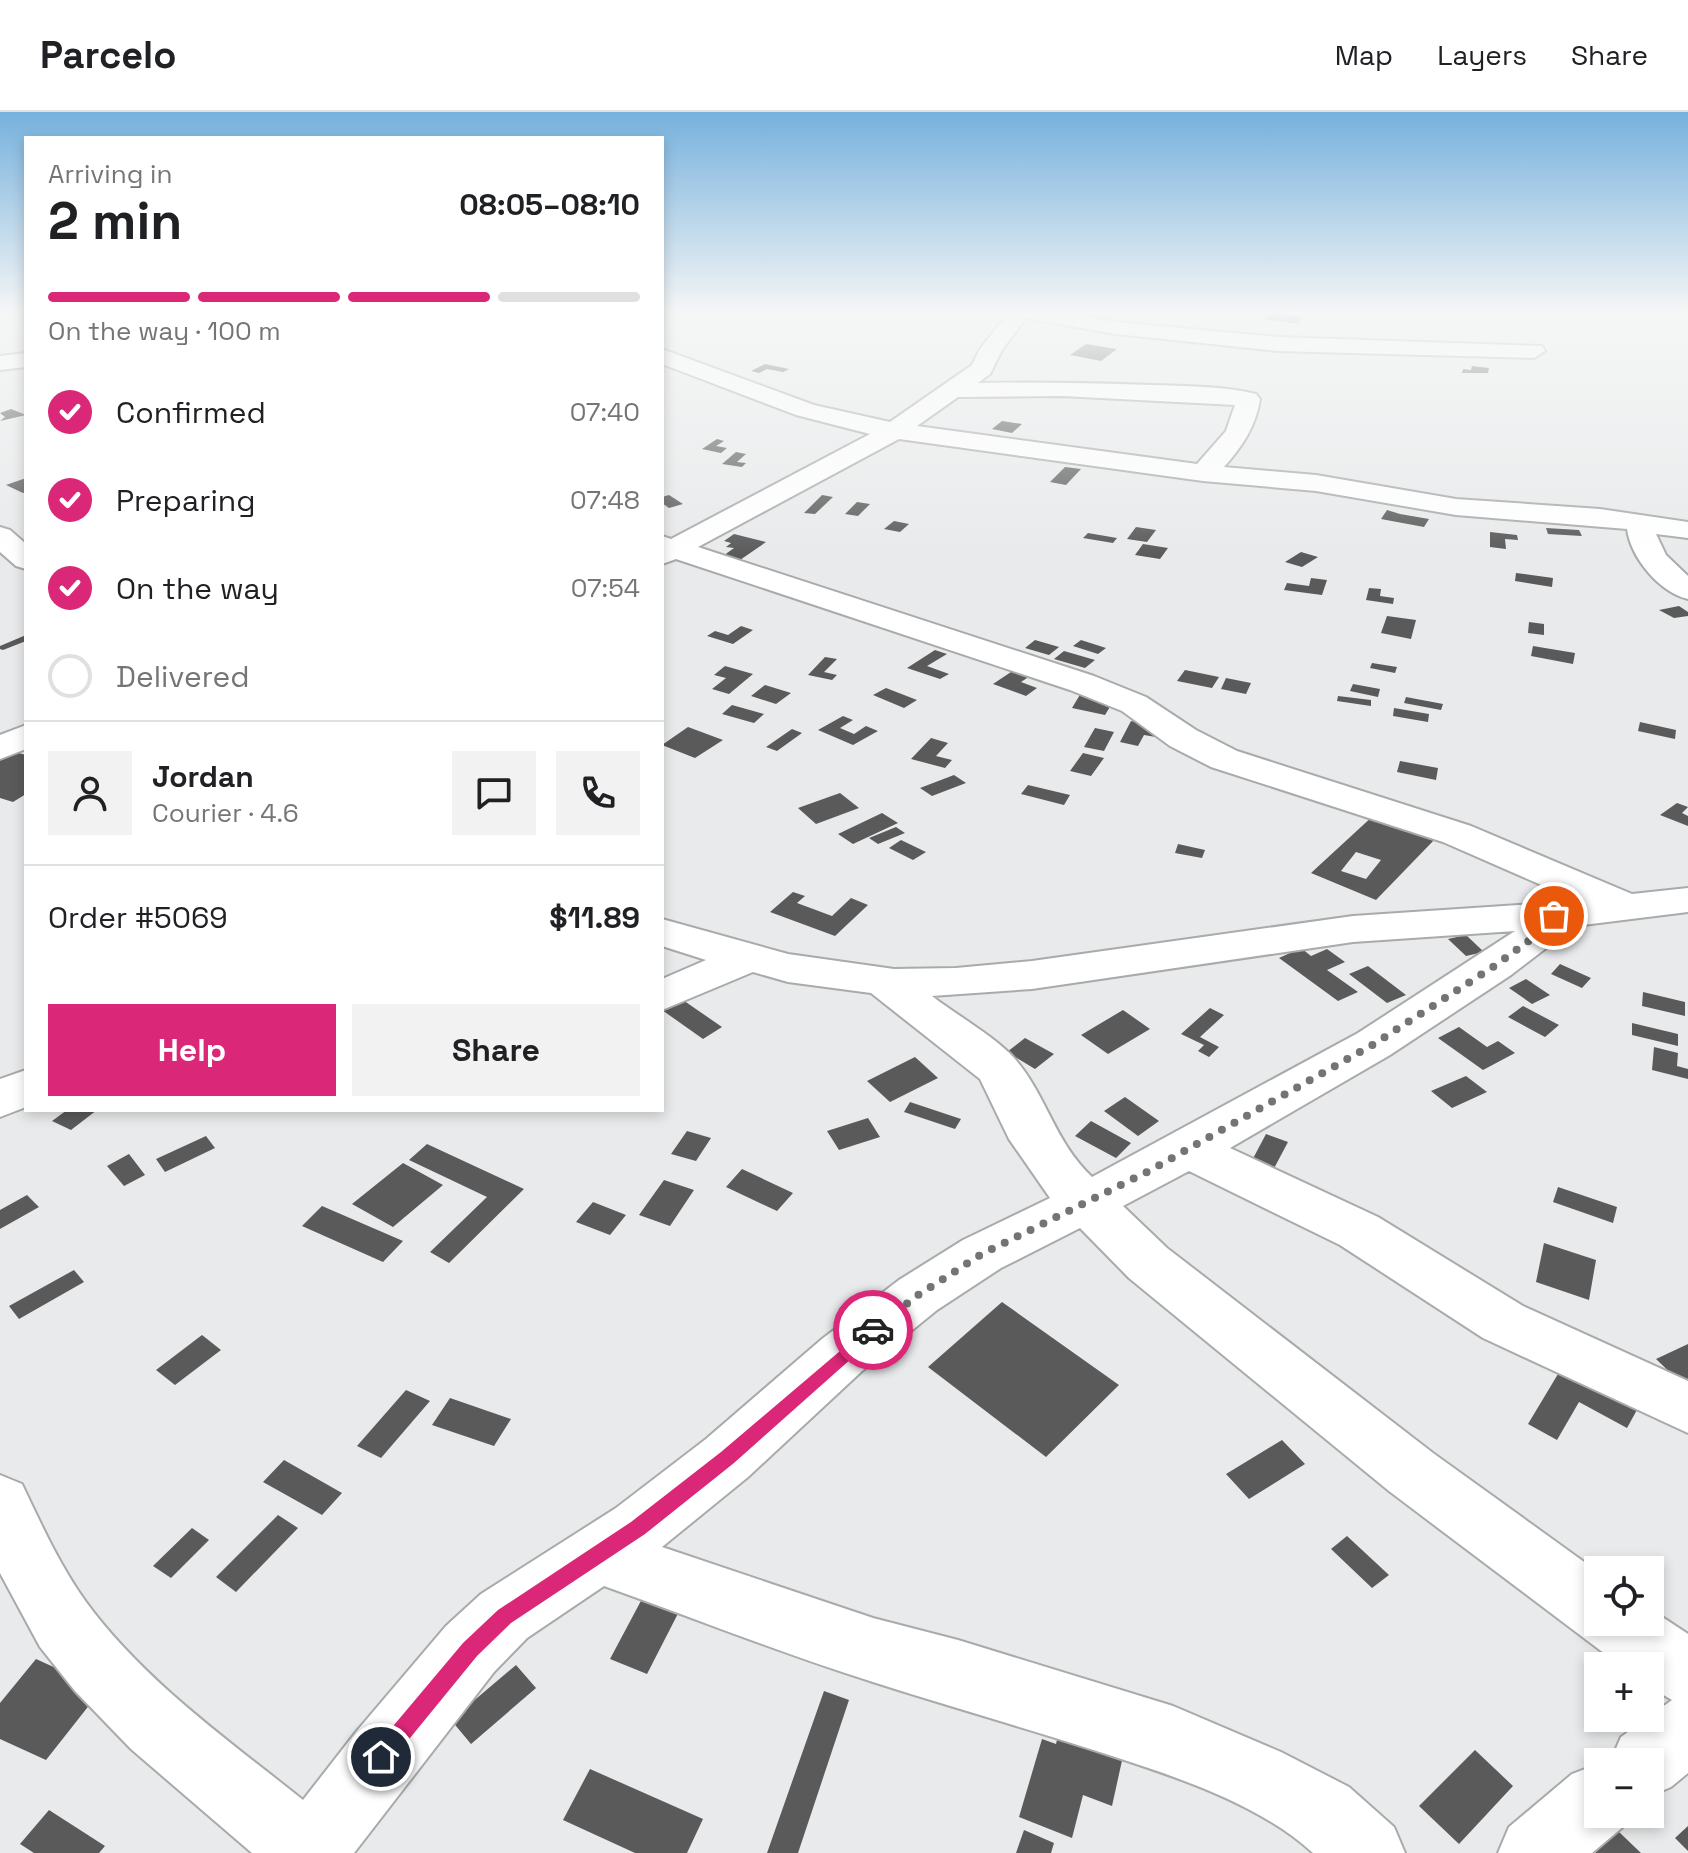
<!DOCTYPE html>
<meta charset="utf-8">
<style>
:root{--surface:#fff;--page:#f2f2f2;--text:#202124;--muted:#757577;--line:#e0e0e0;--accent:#db2777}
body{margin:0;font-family:"Space Grotesk",sans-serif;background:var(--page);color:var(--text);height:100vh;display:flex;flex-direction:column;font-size:30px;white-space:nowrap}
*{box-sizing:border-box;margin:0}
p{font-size:26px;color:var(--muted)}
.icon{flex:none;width:44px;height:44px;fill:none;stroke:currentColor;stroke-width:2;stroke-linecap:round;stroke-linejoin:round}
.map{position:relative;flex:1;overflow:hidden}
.details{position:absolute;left:24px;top:24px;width:640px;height:976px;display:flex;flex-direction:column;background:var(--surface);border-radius:0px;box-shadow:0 4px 12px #0003}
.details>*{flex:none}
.buttons{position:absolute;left:1584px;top:1444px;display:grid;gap:16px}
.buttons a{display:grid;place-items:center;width:80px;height:80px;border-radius:0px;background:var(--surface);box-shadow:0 4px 12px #0003;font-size:40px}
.pin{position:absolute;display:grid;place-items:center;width:68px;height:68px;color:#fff;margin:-34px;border:4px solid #fff;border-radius:50%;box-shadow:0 2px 8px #0007}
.courier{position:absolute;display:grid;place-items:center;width:80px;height:80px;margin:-40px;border:6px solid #db2777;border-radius:50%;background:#fff;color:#222;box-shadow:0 2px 10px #0007}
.head em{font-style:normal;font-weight:600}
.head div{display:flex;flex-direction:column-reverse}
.head{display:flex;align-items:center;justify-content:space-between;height:136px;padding:0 24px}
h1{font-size:52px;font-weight:600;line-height:60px}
.bar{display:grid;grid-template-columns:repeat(4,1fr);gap:12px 8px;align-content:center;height:96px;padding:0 24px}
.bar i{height:10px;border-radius:6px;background:var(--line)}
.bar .active{background:var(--accent)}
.bar p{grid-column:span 4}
.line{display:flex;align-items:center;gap:20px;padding:0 24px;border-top:2px solid var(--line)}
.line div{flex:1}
.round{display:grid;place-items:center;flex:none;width:84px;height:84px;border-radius:0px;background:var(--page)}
ol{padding:0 24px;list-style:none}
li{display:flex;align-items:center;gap:24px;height:88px}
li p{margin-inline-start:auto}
li .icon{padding:8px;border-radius:50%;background:var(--accent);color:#fff;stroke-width:4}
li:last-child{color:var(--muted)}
li i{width:44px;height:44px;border:4px solid var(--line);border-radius:50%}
.cta{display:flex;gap:16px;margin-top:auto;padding:16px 24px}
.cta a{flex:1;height:92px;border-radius:0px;background:var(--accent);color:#fff;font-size:32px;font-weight:600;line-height:92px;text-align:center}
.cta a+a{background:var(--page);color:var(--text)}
header{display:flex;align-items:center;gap:48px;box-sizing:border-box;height:112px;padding:0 40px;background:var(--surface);border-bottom:2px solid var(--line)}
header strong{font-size:38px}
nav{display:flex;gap:44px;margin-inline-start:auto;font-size:28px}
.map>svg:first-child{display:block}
.building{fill:#5a5a5b;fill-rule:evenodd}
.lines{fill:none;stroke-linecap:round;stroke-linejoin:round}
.minor-casing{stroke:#a9aaaa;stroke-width:4}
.minor{fill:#fff;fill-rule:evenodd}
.route{fill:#db2777}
.done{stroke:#737475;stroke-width:8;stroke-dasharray:0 14.4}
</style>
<header>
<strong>Parcelo</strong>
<nav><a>Map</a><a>Layers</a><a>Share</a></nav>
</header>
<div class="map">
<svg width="1688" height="1741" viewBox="0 0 1688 1741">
<rect width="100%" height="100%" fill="#e9eaeb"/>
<path class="building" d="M1271,201L1303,205L1298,212L1265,207Z
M1086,232L1117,237L1101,249L1070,243Z
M765,252L789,257L783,260L767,257L759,261L751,259Z
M1472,254L1489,256L1488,261H1462L1463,257L1471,258Z
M11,297L26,303L0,309L5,305L0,301Z
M1002,309L1022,312L1012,321L992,317Z
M717,327L724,329L716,334L727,336L721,341L702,337Z
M736,340L746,342L737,350L746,351L742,355L722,352Z
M1065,355L1081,357L1066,373L1050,370Z
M26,366V380L23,381L6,373Z
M669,383L683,392L669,396L662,391V385Z
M822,383L833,385L815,402L804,401Z
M857,390L870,392L858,404L845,402Z
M1387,398L1400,402L1429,407L1424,415L1381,407Z
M894,409L909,412L900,420L884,417Z
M1136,415L1156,418L1147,430L1127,427Z
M1546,416L1579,418L1582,424L1548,422Z
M1490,420L1517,423L1518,428L1505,427L1506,437L1490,435Z
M1088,421L1117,426L1113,431L1083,426Z
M734,422L766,430L740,448L723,444L734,436L726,435L731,431L724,429Z
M1143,432L1168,436L1160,447L1135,443Z
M1301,440L1318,445L1302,455L1285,450Z
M1516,461L1553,466L1552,475L1515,469Z
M1311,466L1327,468L1322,483L1284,478L1287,471L1309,474Z
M1369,476L1381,477L1380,484L1394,486L1393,492L1366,488Z
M1679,494L1688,500V504L1674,506L1659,498Z
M1387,504L1416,508L1411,527L1381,521Z
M1529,510L1544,512V523L1528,521Z
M741,514L753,518L733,532L707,524L715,519L728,523Z
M26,523V529L3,538L0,537V534Z
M1035,528L1059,535L1049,543L1025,536Z
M1081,528L1106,536L1098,542L1073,534Z
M1533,534L1575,541L1573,552L1531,544Z
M935,538L947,542L927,554L949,562L940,567L907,556Z
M1064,539L1095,548L1085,556L1054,547Z
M825,545L837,547L824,560L837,563L832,568L808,563Z
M1372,551L1397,555L1395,561L1370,556Z
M725,554L753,562L729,582L712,577L726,566L714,563Z
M1017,556L1033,562L1021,570L1037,576L1026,584L993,572Z
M1185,558L1219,565L1212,576L1177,569Z
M1226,566L1251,571L1246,582L1221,577Z
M1353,572L1380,577L1378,585L1350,579Z
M765,573L791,581L776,592L751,584Z
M886,576L917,588L904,596L873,583Z
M1081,581L1114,588L1105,603L1072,596Z
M1338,584L1371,588V594L1337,589Z
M1406,585L1443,592L1441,598L1404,591Z
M732,593L764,602L754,611L722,602Z
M1394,596L1429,602L1428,610L1393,604Z
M843,604L853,608L840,616L854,622L866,614L878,619L853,633L818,618Z
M1131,609L1161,615L1156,625L1144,623L1138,634L1120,630Z
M1640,610L1676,618L1675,627L1638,619Z
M688,615L723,628L695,646L662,633Z
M1095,616L1114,620L1104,639L1084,635Z
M792,617L802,621L777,639L766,635Z
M931,626L948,631L936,644L952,648L945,656L911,647Z
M4,637L26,643V682L13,690L0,686V639Z
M1083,641L1104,646L1091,664L1070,659Z
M1400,649L1438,656L1436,668L1397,660Z
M954,663L966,671L932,684L920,676Z
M1028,673L1070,683L1064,693L1021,682Z
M840,681L859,696L816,712L798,696Z
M1677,691L1688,695L1682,701L1688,704V714L1660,703Z
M882,701L898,711L853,732L838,722Z
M1374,703L1436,726L1376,788L1311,761ZM1356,740L1381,748L1366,767L1341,759Z
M896,715L905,721L878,732L869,726Z
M901,728L926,740L913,748L889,736Z
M1178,732L1205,738L1202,746L1175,741Z
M793,780L805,784L797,791L832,804L851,786L868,793L835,824L770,800Z
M1466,823L1484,840L1466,844L1448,827Z
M1301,836L1311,844L1327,837L1345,850L1327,858L1358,880L1338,889L1279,846Z
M1560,852L1591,866L1582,876L1551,862Z
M1368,854L1406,883L1387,891L1349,862Z
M1526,867L1550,883L1532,892L1509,876Z
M1643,880L1685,890V904L1642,894Z
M680,886L722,915L703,927L662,898Z
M1523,894L1559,913L1545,925L1508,905Z
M1210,896L1224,903L1200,925L1219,935L1209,945L1198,939L1204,933L1181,922Z
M1123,898L1150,917L1108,942L1081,923Z
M1632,911L1678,922V934L1632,923Z
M1459,915L1487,935L1498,929L1515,941L1483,958L1438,926Z
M1025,926L1054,942L1035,957L1007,940Z
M1654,935L1678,941L1677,954L1688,957V967L1652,958Z
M915,945L938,966L890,990L867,969Z
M1466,964L1487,980L1452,996L1431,979Z
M1125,985L1159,1009L1138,1024L1104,999Z
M910,990L961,1007L955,1017L904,1000Z
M67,998H97L71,1018L52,1009Z
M868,1006L880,1025L839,1038L827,1019Z
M1091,1009L1131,1031L1116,1046L1075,1024Z
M687,1019L711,1026L696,1049L671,1042Z
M1266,1022L1288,1030L1271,1062L1249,1054Z
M206,1024L215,1036L165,1060L156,1047Z
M427,1032L524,1077L449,1151L430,1140L487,1085L409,1048Z
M129,1042L145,1063L124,1074L107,1054Z
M403,1051L443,1073L393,1115L352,1092Z
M742,1057L793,1081L777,1099L726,1075Z
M664,1068L694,1078L670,1114L639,1103Z
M1558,1075L1617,1095L1613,1111L1553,1090Z
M27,1083L39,1095L0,1117V1098Z
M593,1090L626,1103L610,1123L576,1110Z
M322,1094L403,1129L383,1150L302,1114Z
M1544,1131L1596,1148L1589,1188L1536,1170Z
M74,1158L84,1170L19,1207L9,1194Z
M1002,1190L1119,1273L1046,1345L928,1255Z
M202,1223L221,1238L175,1273L156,1258Z
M1688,1232V1268L1681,1271L1656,1247Z
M1567,1247L1643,1287L1627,1316L1579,1290L1557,1328L1528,1312Z
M406,1278L430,1289L381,1346L357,1334Z
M450,1286L511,1307L494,1334L432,1313Z
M1282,1328L1305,1352L1249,1387L1226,1362Z
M284,1348L342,1381L322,1403L263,1370Z
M278,1403L298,1416L236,1480L216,1465Z
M192,1416L209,1428L171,1466L153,1454Z
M1347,1424L1389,1463L1372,1476L1331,1437Z
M651,1470L687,1484L647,1562L610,1547Z
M36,1547L102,1577L46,1648L0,1627V1591Z
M516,1553L536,1576L471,1632L451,1608Z
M824,1579L849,1588L798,1741H767Z
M1061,1611L1125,1635L1112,1694L1083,1683L1072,1726L1019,1705L1042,1627L1056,1632Z
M1475,1638L1513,1674L1459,1732L1419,1694Z
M590,1657L703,1707L687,1741H635L563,1708Z
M49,1698L105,1734L99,1741H34L20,1732Z
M1688,1714V1739L1675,1726Z
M1024,1718L1054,1731L1051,1741H1016Z
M1618,1719L1641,1741H1595Z"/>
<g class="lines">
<defs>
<path id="minor" d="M1009,200H1063L1116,210L1278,225L1542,234L1545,239L1534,246L1278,239L1116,222L1026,206L1002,238L990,262L978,271C1036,270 1093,271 1151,273C1186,274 1223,274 1256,282L1260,287C1256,314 1242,335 1224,355L1316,363L1456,387L1600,397L1688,410V426L1656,422L1666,443L1688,464V487C1659,480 1631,446 1627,417L1456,403L1316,379L1203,369L899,327L698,435L1094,564L1146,585L1196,618L1237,639L1471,714L1632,782L1688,776V800L1567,815L1545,837L1511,863L1390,943L1230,1036L1378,1105L1523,1194L1688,1269V1321L1483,1226L1340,1133L1189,1059L1123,1094L1167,1136L1433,1341L1598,1460V1510H1650V1497L1688,1522V1661L1671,1675L1650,1684V1650H1610L1621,1625L1672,1588L1650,1575V1554H1621L1389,1379L1129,1166L1080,1116L1001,1156L937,1198L862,1259L748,1365L662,1435L873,1506L958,1528L1173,1594L1281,1640L1349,1675L1394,1715L1405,1741H1313C1260,1692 1174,1664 1106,1642C1029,1617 951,1595 873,1570C783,1542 694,1506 604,1474L527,1526L494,1560L354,1741H252L131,1637L75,1579L40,1535L0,1461V1363L22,1372C41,1412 60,1454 86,1490C143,1568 228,1628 303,1688L356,1620L446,1514L481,1482L616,1396L706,1327L822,1227L899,1168L963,1128L1050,1086L1009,1027L980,967L871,881L788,870L753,860L662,898V867L706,848L662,834V807L788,842L894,857L956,856L1032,849L1353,804L1578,789L1443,730L1211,655L1170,634L1122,599L1070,578L676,447L662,452V424L671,427L870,322L796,303L662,252V237L814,293L890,310L972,253L980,237ZM1062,284L1235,293L1226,319L1197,352L917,314L958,285ZM1515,819L1358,921L1092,1065C1054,1029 1047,984 1015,947C997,926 955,902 932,884L1032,877L1353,830Z
M26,241V255L0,258V244Z
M0,415L10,418L26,432V457L16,454L0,440Z
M26,613V637L0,647V623Z
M26,958V995L0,1005V967Z
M1598,1652V1702H1628L1624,1714L1592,1741H1498L1509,1715L1572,1662Z"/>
</defs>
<use href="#minor" class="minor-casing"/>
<use href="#minor" class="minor"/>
</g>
<linearGradient id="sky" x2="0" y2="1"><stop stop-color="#76b1dd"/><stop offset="0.45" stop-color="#f5f6f6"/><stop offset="1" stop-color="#f5f6f6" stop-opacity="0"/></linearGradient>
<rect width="1688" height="444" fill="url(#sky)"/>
<path class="route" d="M873,1211L879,1213L882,1218L879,1222L734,1351L645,1422L511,1511L477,1544L388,1653L381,1656L373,1653L370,1645L373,1638L463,1531L498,1498L631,1410L721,1340Z"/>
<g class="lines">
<path class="done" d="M873,1218L918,1183L982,1142L1149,1059L1374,932L1496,853L1530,828L1554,804"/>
</g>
</svg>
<div class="buttons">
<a><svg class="icon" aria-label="locate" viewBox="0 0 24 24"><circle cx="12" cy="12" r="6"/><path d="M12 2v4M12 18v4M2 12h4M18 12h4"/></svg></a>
<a>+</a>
<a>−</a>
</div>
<div class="pin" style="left:1554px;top:804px;background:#ea580c"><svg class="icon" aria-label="bag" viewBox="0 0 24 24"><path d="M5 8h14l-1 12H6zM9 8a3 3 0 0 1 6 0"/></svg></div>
<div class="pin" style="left:381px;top:1645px;background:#1f2937"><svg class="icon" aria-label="home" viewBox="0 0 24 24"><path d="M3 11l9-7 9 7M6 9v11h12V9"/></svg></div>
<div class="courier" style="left:873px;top:1218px"><svg class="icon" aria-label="car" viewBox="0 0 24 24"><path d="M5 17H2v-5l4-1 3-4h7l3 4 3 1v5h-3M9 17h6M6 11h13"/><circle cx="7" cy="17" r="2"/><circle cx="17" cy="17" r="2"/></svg></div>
<section class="details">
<div class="head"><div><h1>2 min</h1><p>Arriving in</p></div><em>08:05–08:10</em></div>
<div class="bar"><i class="active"></i><i class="active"></i><i class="active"></i><i></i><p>On the way · 100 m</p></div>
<ol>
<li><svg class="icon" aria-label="check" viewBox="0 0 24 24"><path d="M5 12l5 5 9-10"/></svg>Confirmed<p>07:40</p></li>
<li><svg class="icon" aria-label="check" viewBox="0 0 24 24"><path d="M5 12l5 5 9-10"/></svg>Preparing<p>07:48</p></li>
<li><svg class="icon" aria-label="check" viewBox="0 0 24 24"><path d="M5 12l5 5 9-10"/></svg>On the way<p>07:54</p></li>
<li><i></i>Delivered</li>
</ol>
<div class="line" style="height:144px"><a class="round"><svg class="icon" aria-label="person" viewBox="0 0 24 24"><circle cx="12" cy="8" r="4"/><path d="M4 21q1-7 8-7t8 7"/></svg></a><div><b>Jordan</b><p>Courier · 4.6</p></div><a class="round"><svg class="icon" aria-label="chat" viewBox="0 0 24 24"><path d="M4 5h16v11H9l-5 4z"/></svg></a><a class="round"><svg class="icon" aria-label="phone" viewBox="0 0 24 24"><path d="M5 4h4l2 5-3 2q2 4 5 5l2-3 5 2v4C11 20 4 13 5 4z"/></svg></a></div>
<div class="line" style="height:104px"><div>Order #5069</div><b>$11.89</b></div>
<div class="cta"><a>Help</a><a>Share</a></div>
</section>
</div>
